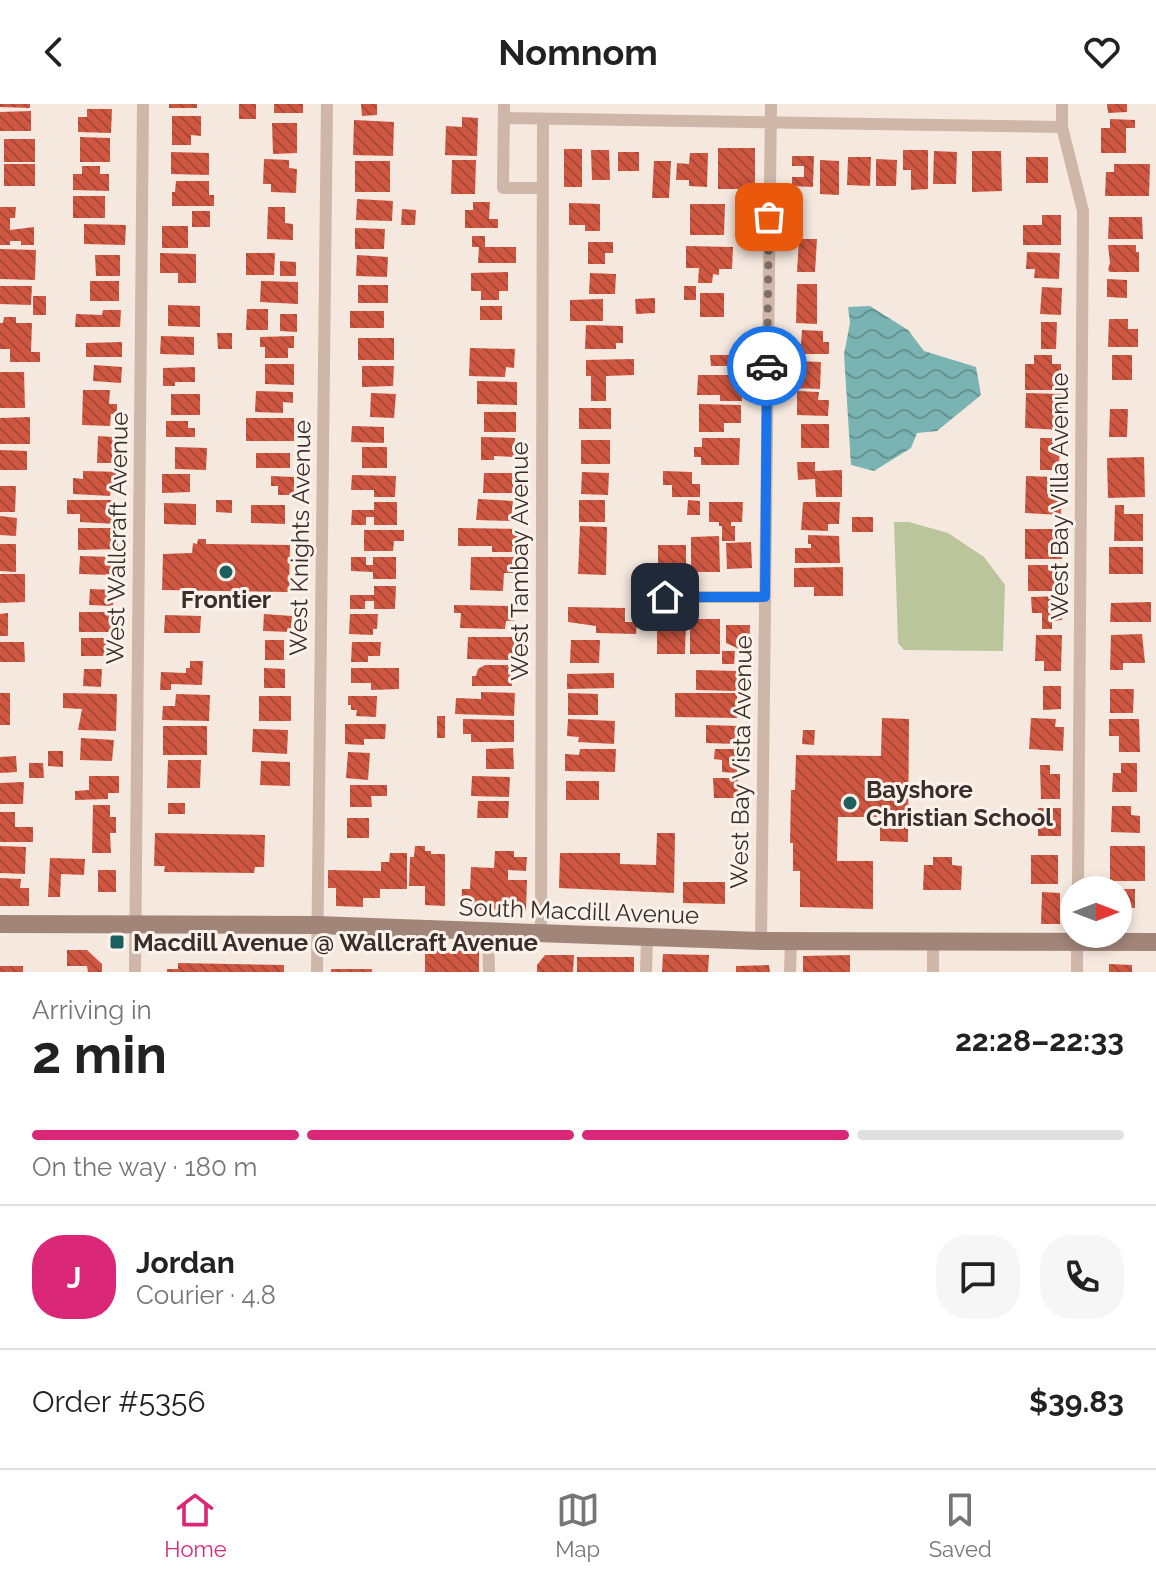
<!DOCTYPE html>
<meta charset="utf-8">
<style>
:root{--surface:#fff;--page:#f6f6f6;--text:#222;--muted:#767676;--line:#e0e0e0;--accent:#db2777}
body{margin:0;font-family:Raleway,sans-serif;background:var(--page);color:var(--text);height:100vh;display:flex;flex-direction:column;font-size:30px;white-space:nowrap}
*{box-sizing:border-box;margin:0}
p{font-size:26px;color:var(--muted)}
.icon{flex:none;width:44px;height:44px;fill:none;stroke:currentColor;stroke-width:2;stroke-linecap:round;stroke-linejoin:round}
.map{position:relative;height:868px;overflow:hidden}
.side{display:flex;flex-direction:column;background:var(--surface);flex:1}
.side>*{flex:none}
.needle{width:52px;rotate:90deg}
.fabs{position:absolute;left:1060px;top:772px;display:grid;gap:16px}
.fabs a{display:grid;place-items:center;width:72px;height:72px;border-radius:50%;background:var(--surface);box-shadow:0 4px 12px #0003;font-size:40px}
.pin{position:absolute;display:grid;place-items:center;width:68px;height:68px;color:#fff;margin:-34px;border-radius:16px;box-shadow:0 4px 12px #0006}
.courier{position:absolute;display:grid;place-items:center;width:80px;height:80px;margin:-40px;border:6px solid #1a73e8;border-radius:50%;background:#fff;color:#222;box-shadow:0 2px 10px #0007}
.headline em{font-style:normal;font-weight:700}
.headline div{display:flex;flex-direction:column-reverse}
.headline{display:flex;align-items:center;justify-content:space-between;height:136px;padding:0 32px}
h1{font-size:52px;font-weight:700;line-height:60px}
.bar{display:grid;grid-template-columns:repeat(4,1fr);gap:12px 8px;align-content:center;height:96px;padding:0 32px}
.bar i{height:10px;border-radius:6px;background:var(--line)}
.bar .selected{background:var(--accent)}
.bar p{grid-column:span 4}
.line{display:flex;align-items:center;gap:20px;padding:0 32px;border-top:2px solid var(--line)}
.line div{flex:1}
.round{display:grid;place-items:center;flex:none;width:84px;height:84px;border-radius:32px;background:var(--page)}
header{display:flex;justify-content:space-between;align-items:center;height:104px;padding:0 32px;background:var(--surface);font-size:36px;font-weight:700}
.dock{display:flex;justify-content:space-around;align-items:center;height:112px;border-top:2px solid var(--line);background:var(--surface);font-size:22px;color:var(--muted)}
.dock a{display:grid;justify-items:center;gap:4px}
.dock .selected{color:var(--accent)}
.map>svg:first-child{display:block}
.green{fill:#bbc59c}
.water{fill:url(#water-waves)}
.building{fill:url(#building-back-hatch)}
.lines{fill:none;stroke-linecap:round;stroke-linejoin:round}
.street{stroke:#ceb6a9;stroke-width:12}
.secondary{stroke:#a28579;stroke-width:18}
.done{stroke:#7c6e68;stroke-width:8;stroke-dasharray:0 14.4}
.route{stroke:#1a73e8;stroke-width:10}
.poi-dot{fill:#1b605f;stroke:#fbf3eb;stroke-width:3}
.labels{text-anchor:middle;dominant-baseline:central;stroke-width:6;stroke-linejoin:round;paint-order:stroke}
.street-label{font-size:24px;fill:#3b2d29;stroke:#fbf3eb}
.poi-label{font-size:24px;font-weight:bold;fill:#3b2d29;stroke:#fbf3eb;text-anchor:start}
</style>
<header><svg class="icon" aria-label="back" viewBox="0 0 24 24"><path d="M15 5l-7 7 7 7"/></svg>Nomnom<svg class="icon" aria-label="heart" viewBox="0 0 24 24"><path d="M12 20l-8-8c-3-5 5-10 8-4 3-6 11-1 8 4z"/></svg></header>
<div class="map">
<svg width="1156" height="868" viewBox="0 0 1156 868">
<defs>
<pattern id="water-waves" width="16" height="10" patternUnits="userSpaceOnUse" patternTransform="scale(2)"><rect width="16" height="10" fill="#7ab4b2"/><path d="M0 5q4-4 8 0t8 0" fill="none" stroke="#659391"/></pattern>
<pattern id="building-back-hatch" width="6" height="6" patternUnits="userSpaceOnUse" patternTransform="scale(2)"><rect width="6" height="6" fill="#cf5741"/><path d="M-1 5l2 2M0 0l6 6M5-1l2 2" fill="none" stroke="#a94836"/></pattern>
</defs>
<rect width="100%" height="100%" fill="#f5e8de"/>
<path class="green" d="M894,418H909L948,429L984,453L1005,481L1003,547L904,546L898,539Z"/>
<path class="water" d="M870,202L908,226L924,247L976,263L981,291L937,327L917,329L911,344L874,367L851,361L844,250L850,219L848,203Z"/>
<path class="building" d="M0,0H30V4L0,3Z
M169,0H197V4H169Z
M239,0H256V15H239Z
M274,0H303V9H274Z
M361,0H377V11L362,12Z
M1107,0H1127V8L1108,9Z
M87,5H112L111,29L78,28V13H87Z
M31,7V27H0V8Z
M172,12H201V32L191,31V41H172Z
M462,13L478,14L477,52L445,51L446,22L462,23Z
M1110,15L1135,16V24H1126V49H1101V24H1110Z
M354,16L394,18L393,52L353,51Z
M272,19H297V49L273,50Z
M80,33L110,34V58H80Z
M4,35H35V58H4Z
M718,44H755V85H718Z
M564,45H582V83H564Z
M591,46H609L610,76H592Z
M903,46H928V85L911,86V66H903Z
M934,47L957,48L956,80H933Z
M972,47H1001L1002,87L972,88Z
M171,48L209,49V71L171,70Z
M618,48H639V67H618Z
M690,49H708L707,83L689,82V76H676L677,59L689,60Z
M792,52H814L813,83L792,82V73H804V62H792Z
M848,53H871L870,82L847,81Z
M1026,53H1048V79H1026Z
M264,55L289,56V64L297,65L296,89L271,88V80H263Z
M876,55L897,56L896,82H876Z
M452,56H476L475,90H451Z
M820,56L839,57V91L820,90Z
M355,57H390V88H355Z
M654,57H671L669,94H652Z
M4,60H35V82H4Z
M1114,60H1150L1149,92H1105L1106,68H1114Z
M82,62H100V70H109V87L73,86V70H82Z
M176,77H209V91H214V102H172V88H175Z
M73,92H105V114H73Z
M357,95L393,97L392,117L356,116Z
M473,98H490L489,115H498V124H465V106H473Z
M569,99L600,100V127H585V121H569Z
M690,100H725L724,131H690Z
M0,103H16L15,114H10V126L34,123V141H21V137H10V141H0Z
M268,103H285V119L293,120V136L267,135Z
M402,105L416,106L415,121H401Z
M192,107H210V123H192Z
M1042,111H1061V141H1023V121H1042Z
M1109,113H1142L1143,135H1108Z
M84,120L126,121L125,141L84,140Z
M162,122H188V144H162Z
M355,124L385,125L384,145H355Z
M472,132H485V143H516V159H478L479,143H472Z
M799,135H817L815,168H797Z
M588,138H613V149H605V160H588Z
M1108,141H1136V148H1139V168H1110L1108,166L1110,159Z
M686,142L733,143L732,165H719V171L713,170L712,179H698L699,164H686Z
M0,145L36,146L35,176L0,175Z
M1027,148L1060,149L1059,175L1034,174L1035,165H1026Z
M160,149L196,150V179H178V169H160Z
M246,149H275L274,171H246Z
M95,151H120V172H96Z
M357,151L388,153L387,173L356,172Z
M280,157L296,158V172H280Z
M508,168V187H499V196H481V187H471V169Z
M590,169L616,170L615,190H589Z
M1107,175L1127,176V194L1107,193Z
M90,177H119V197H90Z
M261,177L298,178V200L260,198Z
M797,180H817V220L796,219Z
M358,181H388V199H358Z
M0,182H32L31,201L0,200Z
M684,182H696V196H684Z
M1042,183L1062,184L1061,211L1040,210Z
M700,189H724V213H700Z
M33,192H46V211H33Z
M655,194V209L636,210L635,195Z
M603,195V217H570V196Z
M168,201L200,202V223L168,222Z
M480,202H502V216H480Z
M247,205H268V226H246Z
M103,206H121L120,223H75L76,210L102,211Z
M350,207H384V224H350Z
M280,210H297V228L280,227Z
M4,213H16V219H32L31,248H40V258H10V245H0V219H3Z
M1109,215H1128V225H1138V243H1108Z
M1041,218H1057L1056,245H1041Z
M586,221L623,222V239H616V245H585Z
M802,226L823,227V238H829V250H795V240H801Z
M217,229H232V245H218Z
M161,232L194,233V251L160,250Z
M294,232V244H288V254H265V243H260V233Z
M358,234H394V256H358Z
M122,238V253H86V239Z
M470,244L515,245L514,264L506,263L505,273L469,272Z
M710,251H732V262H711Z
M1034,251H1052V260H1061V286H1025V260H1034Z
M1112,251H1132V276H1112Z
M634,255V271L606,272V297H591V272H586V256Z
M796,257L821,258L820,285L795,284Z
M265,260H294V281L265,280Z
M94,261L122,263L121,279L93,277Z
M362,262H394L393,282L362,283Z
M195,263V278H175V282H163V264Z
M0,268H24L25,304H0Z
M698,271H738V282H742V297H720V291H697Z
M477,277L517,278V301L477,300Z
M83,286H110L109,300H117V310H111L110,322L82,321Z
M256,287L293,288V299L283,298V309L255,308Z
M797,287L819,288L818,296H829L828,312L797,311Z
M371,289L396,290L394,314L370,313Z
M1026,289L1062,290L1061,326L1025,324Z
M171,290H200V311H171Z
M699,300L741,301V319H724V328H699Z
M579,304H611V325H579Z
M1110,305H1128L1127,333H1109Z
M484,308H516V328H484Z
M30,313V340H0V314Z
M246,314H294V337H246Z
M166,317H188V324H195V333H166Z
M801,320H829V344H801Z
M352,322L384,323V339L351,338Z
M98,332L113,333L112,359H97Z
M481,333L515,334L514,353L494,352V356H481Z
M702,334H740L739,361H701V353H694V343H702Z
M1040,334H1060L1059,366H1040Z
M581,336H610V360H581Z
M175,343L207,344L206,366L175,365Z
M362,343H387V364H362Z
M0,346L27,347V366H0Z
M256,349H290V364H256Z
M1144,353L1145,393L1108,394L1107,354Z
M797,358H815V367L842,366V393H816L815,375L798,376Z
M83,367L121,368L120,384H111L110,392L73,390V374L83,375Z
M663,367L692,368V380H700V393H672V381H663Z
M582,368L609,369L608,391L581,390Z
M484,369H513V389H483Z
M162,370H190V388L162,389Z
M352,371L396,372L395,393H374V386H351Z
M271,372L294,373V391H278V382H271Z
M1026,372L1054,373L1053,382L1062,383L1061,411L1025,409Z
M0,382H16L15,408H0Z
M478,395L513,397L511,417L476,416Z
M67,396H117L116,420L80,418V410H67Z
M216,396H232V409L216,408Z
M579,396H605V418H579Z
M688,396L700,397V411H687Z
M374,398H397V421H374V413H366V421H351L352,406H374Z
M709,398H743L742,418H731V422H735V437H722V422H719V418H709Z
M803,398H840L839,420H828V427L801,426Z
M164,399L196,400V421L164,420Z
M251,401H285V420L251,419Z
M1115,401H1124V410H1143V437H1114Z
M0,412L17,414L16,432L0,431Z
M852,413H873V428H852Z
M580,422L607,423L606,471L578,470Z
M78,424H118V445L78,446Z
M458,424L519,425L518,448H492V442H458Z
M1025,425H1061L1062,455H1025Z
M364,426H404V437H394L393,447H364Z
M808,431L839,432L840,459H795V444H811V440H808Z
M719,432L720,468H691V433Z
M198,435H206V440L290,441L289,488L162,486L163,450L192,449L193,439L197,440Z
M751,438L752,464L727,465L726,439Z
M0,440H16V468L0,467Z
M658,441H686V465H658Z
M1109,443H1143V470H1109Z
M80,452L112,453L111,471L79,470Z
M351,453H366V461H373V453H396V475H373V468L351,467Z
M471,453H516V469H504L503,487L470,486Z
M1028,461H1061V487H1028Z
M843,463V492H814V483H794V464Z
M0,470H25V498L0,499Z
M374,482H396L395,505H374V497H365V505H350V491H374Z
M90,485L114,486L113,502L89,501Z
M1061,492L1062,516L1052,517V525H1042V509H1032L1031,493Z
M1151,498V518H1110L1111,499Z
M454,501L514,502V517H506L505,525L460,524L461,509H454Z
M568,503L625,504V518H637L636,530L596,529V522L568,518Z
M79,508H115V528H79Z
M8,509V532H0V510Z
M264,510L292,512L291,528L263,527Z
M350,510H378L377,525H373V531L349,530Z
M165,511L201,512L200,529H164Z
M673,515H686L685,550H657V520L673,519Z
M690,515H720V550H690Z
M726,521H750L749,551H736L737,544L726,539Z
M1142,530L1145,559H1123V566H1110L1111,531Z
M1036,531H1062L1061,567H1044V557H1035Z
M468,533H514V556L467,555Z
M81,534H115L116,552H81Z
M265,536H284V556H265Z
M571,536H600L599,559H570Z
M0,538H24L25,558H0Z
M352,538H381L380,552H368V558H351Z
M722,547H735L734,560H722Z
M190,557H203L202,581L171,580V586H160L161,568L186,569V564H190Z
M485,561H512V582H472V572H476L478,565Z
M264,564L285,565V584H264Z
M351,564H399V585L371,586V579H351Z
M84,565H102L101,583L83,582Z
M696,566L737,567V587L696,586Z
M614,569V584L567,585V570Z
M1043,582H1061V605L1043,606Z
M1110,585H1134L1133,609H1110Z
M481,588L515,589L514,612L455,610L456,594L481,595Z
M0,589H10V621H0Z
M63,589L117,590L116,627L78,626L82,605L63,604Z
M568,589L598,590V611H568Z
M675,589H737V614L675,613Z
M176,590L210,591L209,617L162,616L163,602H175Z
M259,592H291V617H259Z
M348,592H377L376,613L356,612L357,606H351V601H348Z
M437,612H445V634H437Z
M882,614L909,615L908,738L880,737V713H838L837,757H873V805L800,803V767H793V739H790L791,686H795L796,651L881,652Z
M1031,614L1056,615L1055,623H1064L1063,647L1029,645Z
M463,615L514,616V638H471V630H463Z
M568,615L615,617L614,640L578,638L579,633L567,632Z
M1109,615H1139L1140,648H1119V632H1109Z
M345,620H386L385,635H364V641L345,640Z
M706,621L738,622L737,640L706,639Z
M163,622H207V651H163Z
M253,625L288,626L287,650L252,648Z
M803,626H815L814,641L802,640Z
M81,634L114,636L112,657L80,656Z
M513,644L514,665H486V645Z
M580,645H616L615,668L565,667V650L579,651Z
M715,645H737V669L722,668V656L714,655Z
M48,647H63V663L48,662Z
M348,648L370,649L368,676L346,674Z
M16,652L17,668L0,669V653Z
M168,656H201L200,684H167Z
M261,657L290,658V682L260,681Z
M29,659H43L44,674H29Z
M1121,659H1137V688H1112L1113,669H1121Z
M1040,661H1050V670H1060V695H1041Z
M89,672H119V689H108V695L75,696V687L89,686Z
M472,672L510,673L509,693L471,692Z
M713,674H738V694H714Z
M566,677H599V696H566Z
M24,678L23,700H0V679Z
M350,681H387V692H371L372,703H350Z
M478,697H509L508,714H477Z
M168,699H185V710H168Z
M93,701H110V713H116V729H110L111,749H92Z
M1112,702H1131V711L1140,712V729L1111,728Z
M1038,704H1061V732H1038Z
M0,708H15V723H33V738H0Z
M347,714H369V734H347Z
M155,729L265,731L264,763H255L254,769L164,768L165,762H154Z
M657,729H675L674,789L559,784L560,749H620V760L656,761Z
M0,742L26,743L25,770L0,769Z
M415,742H425V747H431V750H445V802L425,801V782H409L410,753H414Z
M1110,742H1145V777H1110Z
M495,747H514V753H527L526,767L508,766V776H527L526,806L461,805L462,785H470L471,763L494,764Z
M390,749H407V785H380V794H363V803L336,802V784H328V766L381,767V758H389Z
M1031,751H1058V780H1031Z
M933,753H952V761L962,762L961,786H923L924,761H933Z
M50,754L85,755L84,771L61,770L60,793H48Z
M98,766H116V788H98Z
M0,774L21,775L20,784H29V802H0Z
M683,778H725V800L683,799Z
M1118,785H1135V804H1118Z
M1042,788L1060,789V820H1041Z
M67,846H87L102,860V868H88L87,862H67Z
M425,846L479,847V868H425Z
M663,850L709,851L708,868H662Z
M545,851H574L573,868H537V861Z
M850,851V868H803V852Z
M577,853H634V868H577Z
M178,859L284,861V868H167V865H178Z
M1109,860L1132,861V868H1109Z
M769,861L770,868H736V862Z
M0,862H23V868H0Z
M331,865H372V868H331Z"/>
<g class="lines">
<path class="street" d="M504,0L503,84H542
M1062,0V23L1083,107L1078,786
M504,14L1062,23
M665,493H765
M488,828L489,868
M541,831L543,15
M761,837L771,0
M135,868L143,0
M317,868L327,0
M646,868L647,834
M790,868L791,837
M933,868V838
M1077,868V831"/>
<path class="secondary" d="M0,820L317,821L761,837L1156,838"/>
</g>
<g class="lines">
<path class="done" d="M767,262L769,113"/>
<path class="route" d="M665,493H765L767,262"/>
</g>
<g class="poi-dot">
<circle cx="226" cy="468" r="8"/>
<circle cx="850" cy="699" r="8"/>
<rect x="109" y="830" width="16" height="16" rx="4"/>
</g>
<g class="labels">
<g class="street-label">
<text transform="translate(1059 392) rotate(-90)">West Bay Villa Avenue</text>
<text transform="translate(117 434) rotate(-89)">West Wallcraft Avenue</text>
<text transform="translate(300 434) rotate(-89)">West Knights Avenue</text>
<text transform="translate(519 457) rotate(-90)">West Tambay Avenue</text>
<text transform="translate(741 658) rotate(-89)">West Bay Vista Avenue</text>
<text transform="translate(579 807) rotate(2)">South Macdill Avenue</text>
</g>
<g class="poi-label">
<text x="226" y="495" text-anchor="middle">Frontier</text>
<text x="866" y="685">Bayshore<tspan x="866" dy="28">Christian School</tspan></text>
<text x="133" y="838">Macdill Avenue @ Wallcraft Avenue</text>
</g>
</g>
</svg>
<div class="fabs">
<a><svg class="needle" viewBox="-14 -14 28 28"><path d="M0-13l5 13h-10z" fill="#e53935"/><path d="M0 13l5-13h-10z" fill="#767676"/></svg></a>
</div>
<div class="pin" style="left:769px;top:113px;background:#ea580c"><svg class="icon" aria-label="bag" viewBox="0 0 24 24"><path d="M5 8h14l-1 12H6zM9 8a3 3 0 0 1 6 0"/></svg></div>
<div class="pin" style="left:665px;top:493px;background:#1f2937"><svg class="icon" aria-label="home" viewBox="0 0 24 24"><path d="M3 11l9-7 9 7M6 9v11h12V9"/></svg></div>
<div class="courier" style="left:767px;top:262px"><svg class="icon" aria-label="car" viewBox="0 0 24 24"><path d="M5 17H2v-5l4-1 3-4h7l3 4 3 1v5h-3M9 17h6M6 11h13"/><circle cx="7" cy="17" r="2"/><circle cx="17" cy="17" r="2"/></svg></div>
</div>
<section class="side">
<div class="headline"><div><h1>2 min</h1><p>Arriving in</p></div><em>22:28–22:33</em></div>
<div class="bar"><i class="selected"></i><i class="selected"></i><i class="selected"></i><i></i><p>On the way · 180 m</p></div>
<div class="line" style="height:144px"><b class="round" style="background:var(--accent);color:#fff">J</b><div><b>Jordan</b><p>Courier · 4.8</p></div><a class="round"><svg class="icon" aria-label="chat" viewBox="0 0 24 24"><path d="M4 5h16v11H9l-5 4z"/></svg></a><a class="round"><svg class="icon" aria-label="phone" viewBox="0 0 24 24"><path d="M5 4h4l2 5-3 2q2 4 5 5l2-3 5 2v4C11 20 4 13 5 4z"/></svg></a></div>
<div class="line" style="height:104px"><div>Order #5356</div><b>$39.83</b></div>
</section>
<nav class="dock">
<a class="selected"><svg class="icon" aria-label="home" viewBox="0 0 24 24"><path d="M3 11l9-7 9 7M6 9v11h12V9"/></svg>Home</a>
<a><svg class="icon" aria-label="map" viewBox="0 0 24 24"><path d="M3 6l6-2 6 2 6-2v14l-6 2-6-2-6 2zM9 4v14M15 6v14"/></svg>Map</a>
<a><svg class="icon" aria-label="saved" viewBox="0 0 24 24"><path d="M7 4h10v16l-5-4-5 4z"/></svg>Saved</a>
</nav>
